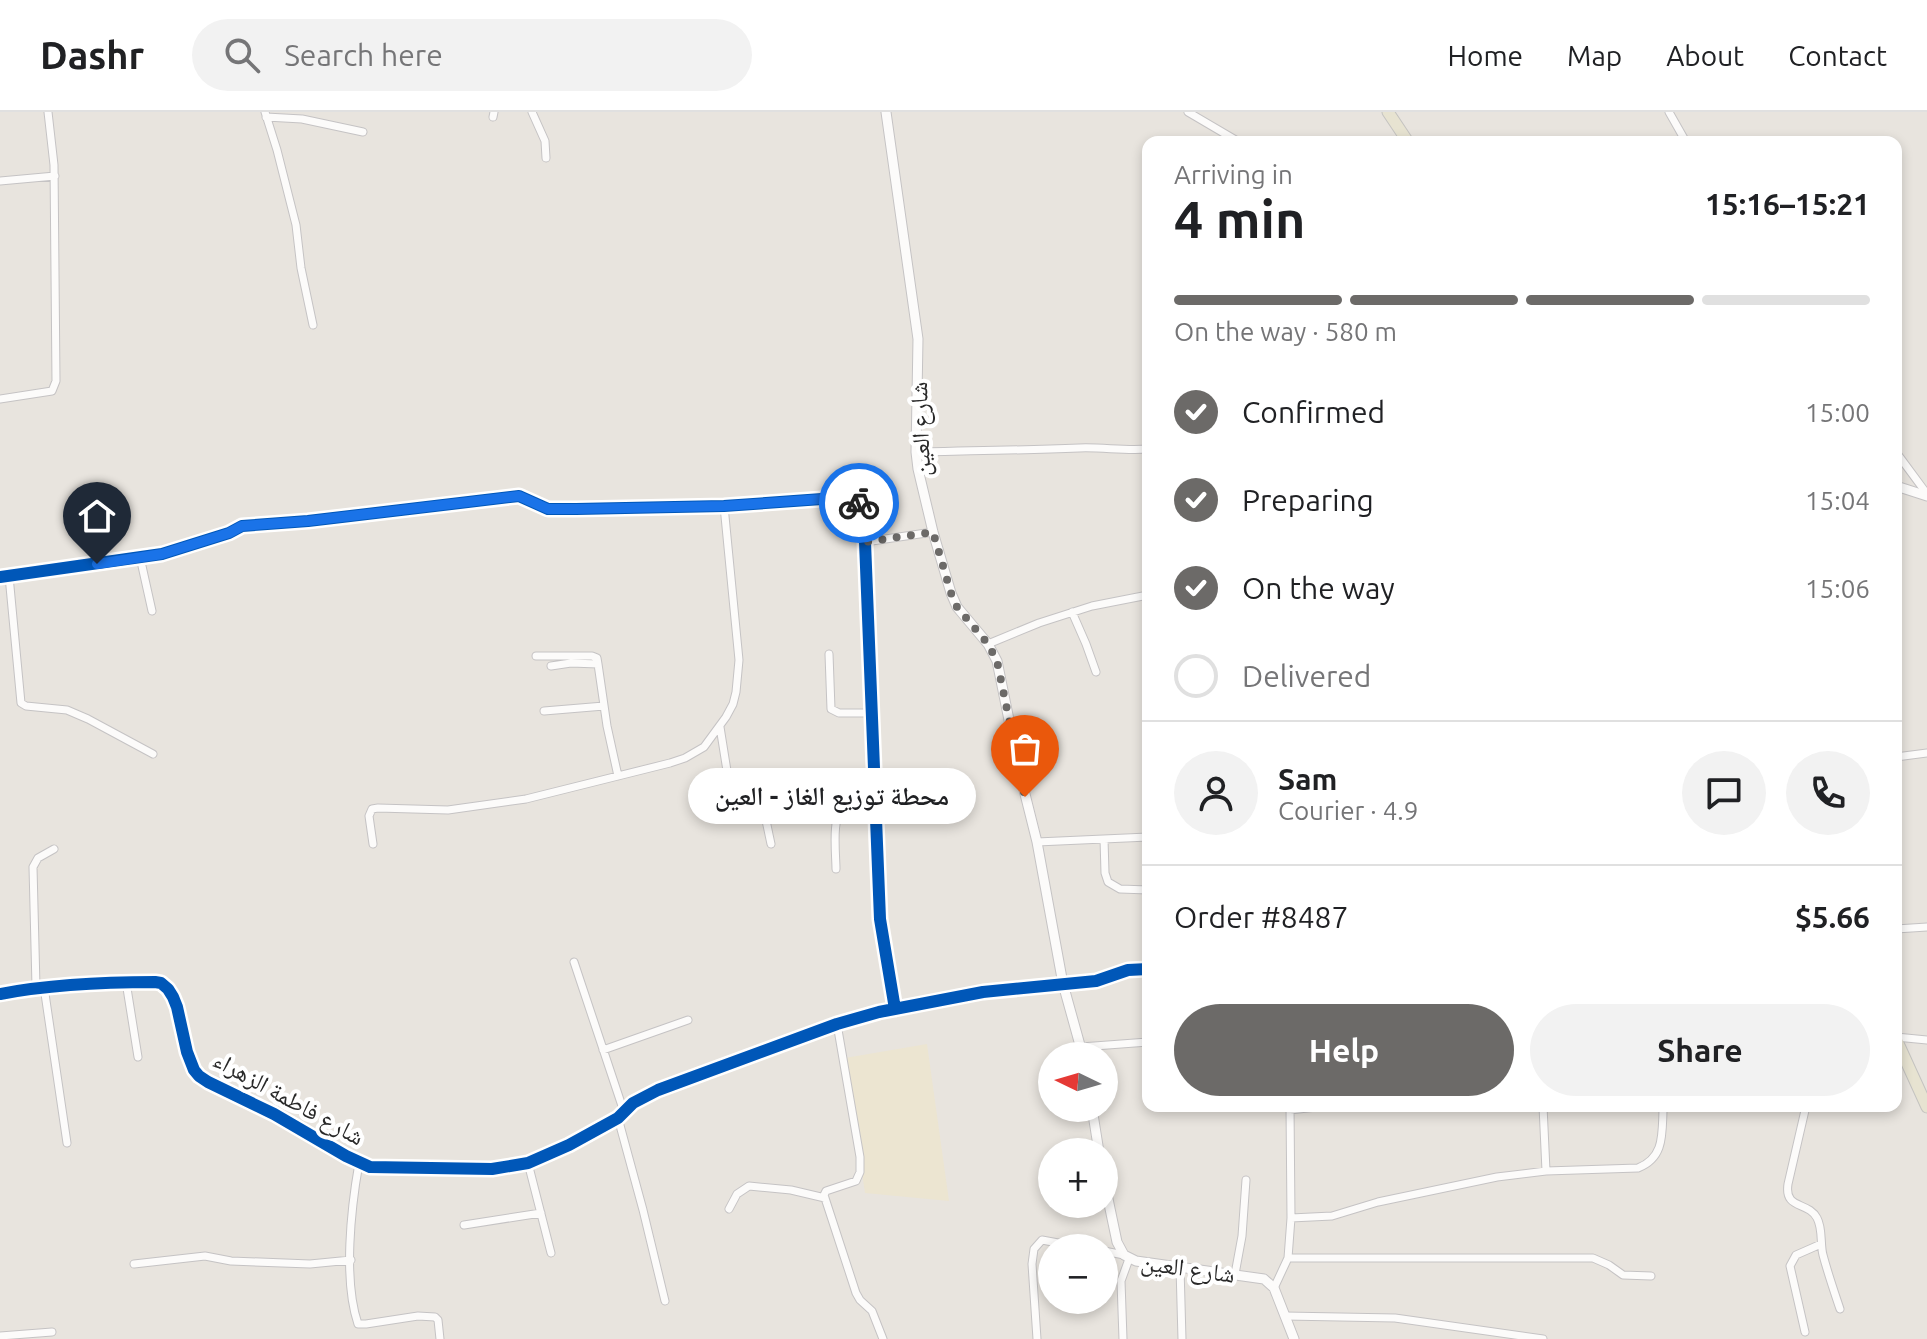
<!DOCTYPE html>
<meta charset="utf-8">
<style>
:root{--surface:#fff;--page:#f2f2f2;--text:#202124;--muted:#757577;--line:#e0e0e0;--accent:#6c6a68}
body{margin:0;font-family:Ubuntu,"Noto Naskh Arabic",sans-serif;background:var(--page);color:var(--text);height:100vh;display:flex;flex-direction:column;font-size:30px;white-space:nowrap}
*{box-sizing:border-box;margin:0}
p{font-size:26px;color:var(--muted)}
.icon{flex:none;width:44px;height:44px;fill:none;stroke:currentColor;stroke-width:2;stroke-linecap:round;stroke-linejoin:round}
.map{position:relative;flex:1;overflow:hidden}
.panel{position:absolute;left:1142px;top:24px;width:760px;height:976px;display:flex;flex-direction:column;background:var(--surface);border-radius:16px;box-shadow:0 4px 12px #0003}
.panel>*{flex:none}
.needle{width:52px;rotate:275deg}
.fabs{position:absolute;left:1038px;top:930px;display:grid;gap:16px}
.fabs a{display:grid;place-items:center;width:80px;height:80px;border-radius:50%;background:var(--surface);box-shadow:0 4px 12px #0003;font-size:40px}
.pin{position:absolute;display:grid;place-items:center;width:68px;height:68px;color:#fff;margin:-82px -34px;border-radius:50% 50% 50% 0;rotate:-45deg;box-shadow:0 0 8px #0007}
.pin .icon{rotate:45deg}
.courier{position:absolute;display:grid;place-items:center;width:80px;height:80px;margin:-40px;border:6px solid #1a73e8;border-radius:50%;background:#fff;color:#222;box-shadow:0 2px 10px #0007}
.bubble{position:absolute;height:56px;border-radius:28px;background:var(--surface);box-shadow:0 4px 12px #0003;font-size:26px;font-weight:600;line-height:56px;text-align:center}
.summary em{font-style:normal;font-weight:600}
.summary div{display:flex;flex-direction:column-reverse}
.summary{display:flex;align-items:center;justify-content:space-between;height:136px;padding:0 32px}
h1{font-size:52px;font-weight:600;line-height:60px}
.bar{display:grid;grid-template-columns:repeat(4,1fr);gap:12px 8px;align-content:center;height:96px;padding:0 32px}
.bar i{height:10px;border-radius:6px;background:var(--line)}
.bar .current{background:var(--accent)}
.bar p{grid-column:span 4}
.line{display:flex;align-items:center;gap:20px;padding:0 32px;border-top:2px solid var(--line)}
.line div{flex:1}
.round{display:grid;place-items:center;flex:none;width:84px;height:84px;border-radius:42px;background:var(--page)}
ol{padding:0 32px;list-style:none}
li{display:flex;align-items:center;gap:24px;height:88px}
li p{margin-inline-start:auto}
li .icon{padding:8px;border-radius:50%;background:var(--accent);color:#fff;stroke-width:4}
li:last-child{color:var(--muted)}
li i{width:44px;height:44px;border:4px solid var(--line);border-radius:50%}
.button{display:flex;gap:16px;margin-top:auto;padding:16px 32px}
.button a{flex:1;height:92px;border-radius:48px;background:var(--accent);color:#fff;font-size:32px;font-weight:600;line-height:92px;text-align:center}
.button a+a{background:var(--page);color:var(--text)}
header{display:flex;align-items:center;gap:48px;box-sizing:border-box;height:112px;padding:0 40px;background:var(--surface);border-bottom:2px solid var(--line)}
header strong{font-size:38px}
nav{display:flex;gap:44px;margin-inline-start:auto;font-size:28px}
.search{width:560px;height:72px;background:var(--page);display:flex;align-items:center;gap:20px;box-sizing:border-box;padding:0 28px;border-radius:44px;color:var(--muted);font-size:30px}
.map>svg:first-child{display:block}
.education{fill:#ece5d1}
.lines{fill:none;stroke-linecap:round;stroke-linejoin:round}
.minor-casing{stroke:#c5c3c4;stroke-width:9}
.tertiary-casing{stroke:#c5c3c4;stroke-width:11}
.primary-casing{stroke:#c4c3c0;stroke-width:13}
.minor{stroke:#fcfbfa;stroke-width:7}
.tertiary{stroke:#fcfbfa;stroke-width:9}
.primary{stroke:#e7e3d1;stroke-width:11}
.cycleway-casing{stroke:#fff;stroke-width:17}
.cycleway{stroke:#0057b8;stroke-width:12}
.done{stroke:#6c6a68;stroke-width:8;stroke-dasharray:0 14.4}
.route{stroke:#1a73e8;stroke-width:10}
.labels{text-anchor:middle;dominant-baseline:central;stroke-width:8;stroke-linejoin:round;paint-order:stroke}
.street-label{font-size:24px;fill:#292929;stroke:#fff}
</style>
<header>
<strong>Dashr</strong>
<div class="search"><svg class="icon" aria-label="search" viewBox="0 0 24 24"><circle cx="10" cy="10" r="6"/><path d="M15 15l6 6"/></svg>Search here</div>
<nav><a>Home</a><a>Map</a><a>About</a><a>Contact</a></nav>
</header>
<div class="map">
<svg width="1927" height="1227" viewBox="0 0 1927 1227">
<rect width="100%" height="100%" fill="#e8e4de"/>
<path class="education" d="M927,932L949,1089L865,1081L845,946Z"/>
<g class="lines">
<defs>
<path id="minor" d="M265,0L277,38L296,113L301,156L313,213
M532,0L545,29L546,46
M1188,0L1239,30
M1669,0L1686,30
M266,5L302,7L363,20
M493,5L494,0
M0,69L55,64
M0,287L52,279L56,269L54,53L48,0
M916,340C971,339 1025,338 1079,336C1102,335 1125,339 1148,337
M1896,340L1927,382
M865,430L933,420
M140,445L152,499
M9,464L21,591L26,594L67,598L88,607L153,642
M0,465L162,442L229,421L242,414L308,409L519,384L548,397H576L724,394L850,385C867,393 864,414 865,430L880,807L895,897
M1072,500L1086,532L1096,560
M988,532L1039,511L1092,494L1148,483
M829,542L831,597L839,601H872
M536,544H592L597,546L598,552
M551,554L571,551L598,552L607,614L618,664
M544,599L604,594
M720,615L728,665C738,674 753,673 761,685L771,732
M1896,645L1927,641
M1104,727L1105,761L1108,770L1120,777L1148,778
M1037,730L1148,725
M373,732L369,704L372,697L378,696L448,698L526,687L670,651L685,646L704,635L726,605L733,592L736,580L739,548L724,394
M836,757C836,743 831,702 844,694C851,690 867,691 876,691
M1896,817L1927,815
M574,850L624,1000
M126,870L138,945
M1063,872L1096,869L1128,858L1148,857
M36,875L33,755L38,746L54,737
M44,875L67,1031
M837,912L860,1045V1060L856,1069L826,1079L824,1083L856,1181L860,1188L872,1199L883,1227
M1896,925L1927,928
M1081,935L1148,930
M603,938L688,908
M1543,994L1546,1059
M1806,994L1788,1072C1784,1098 1808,1089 1817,1106C1823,1117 1820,1132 1823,1143C1828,1162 1834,1179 1840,1197
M1290,998L1325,994
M618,1006L643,1098L665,1189
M359,1051C351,1096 343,1168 358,1212H366L418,1204L435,1205L438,1208L440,1227
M528,1051L551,1141
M729,1097L737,1082L749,1074L791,1078L825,1086
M1291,1106L1332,1104L1378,1090L1497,1065L1546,1059L1638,1056C1664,1046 1662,1023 1663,999
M464,1113L541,1101
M1104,1139L1124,1143
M1288,1146H1593L1609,1153L1623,1163L1651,1164
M134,1152L205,1144L231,1149L310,1152L351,1148
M1180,1155L1182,1227
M1235,1162L1242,1124L1246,1068
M1274,1176L1288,1146L1291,1106L1290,994
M1285,1204L1395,1206L1543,1227
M1805,1220L1790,1154L1796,1143L1821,1132
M0,1224L52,1220
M1037,1227L1032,1152L1034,1137L1042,1128L1085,1136
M1123,1227L1121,1169L1129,1147"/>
<path id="tertiary" d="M886,0L918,227L916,340L918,357L933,420L951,481L957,495L988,532L997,549L1020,662L1037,730L1063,872L1083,944
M1896,374L1927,384
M0,882C52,872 102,870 155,870L161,871L168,877L173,885L177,895L187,940L194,958L199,964L208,970L274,1002L346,1044L370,1055L492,1057L528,1051L569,1033L618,1006L633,991L658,978L837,912L879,900L983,880L1063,872
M1092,996L1099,1040
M1104,1068L1117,1130L1124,1143L1136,1149L1264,1167L1274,1176L1294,1227"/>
<path id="primary" d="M1388,0L1408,30
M1896,927L1927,995"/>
</defs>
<use href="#minor" class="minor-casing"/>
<use href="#tertiary" class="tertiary-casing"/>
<use href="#primary" class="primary-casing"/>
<use href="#minor" class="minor"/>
<use href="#tertiary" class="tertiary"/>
<use href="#primary" class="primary"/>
<defs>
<path id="cycleway" d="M0,465L162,442L229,421L242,414L308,409L519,384L548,397H576L724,394L850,385C867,393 864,414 865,430L880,807L895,897
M0,882C52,872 102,870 155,870L161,871L168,877L173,885L177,895L187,940L194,958L199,964L208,970L274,1002L346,1044L370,1055L492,1057L528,1051L569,1033L618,1006L633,991L658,978L837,912L879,900L983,880L1096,869L1128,858L1148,857"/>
</defs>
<use href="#cycleway" class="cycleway-casing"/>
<use href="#cycleway" class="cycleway"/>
</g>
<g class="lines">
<path class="done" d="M859,391L863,399L865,430L933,420L951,481L957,495L988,532L997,549L1025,685"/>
<path class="route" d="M97,452L162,442L229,421L242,414L308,409L519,384L548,397H576L724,394L850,385L856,387L859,391"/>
</g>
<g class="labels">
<g class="street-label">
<text transform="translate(920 317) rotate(-92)">شارع العين</text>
<text transform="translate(289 986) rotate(29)">شارع فاطمة الزهراء</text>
<text transform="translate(1188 1156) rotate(8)">شارع العين</text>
</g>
</g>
</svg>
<div class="fabs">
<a><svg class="needle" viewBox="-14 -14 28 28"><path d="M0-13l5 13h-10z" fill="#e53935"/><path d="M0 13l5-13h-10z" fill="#757577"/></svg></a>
<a>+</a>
<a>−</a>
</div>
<div class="pin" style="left:1025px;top:685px;background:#ea580c"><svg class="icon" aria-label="bag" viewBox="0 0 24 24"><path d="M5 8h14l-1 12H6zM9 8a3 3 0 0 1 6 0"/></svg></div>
<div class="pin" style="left:97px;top:452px;background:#1f2937"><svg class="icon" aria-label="home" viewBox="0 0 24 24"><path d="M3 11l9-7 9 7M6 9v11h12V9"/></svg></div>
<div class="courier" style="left:859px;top:391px"><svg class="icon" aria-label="bike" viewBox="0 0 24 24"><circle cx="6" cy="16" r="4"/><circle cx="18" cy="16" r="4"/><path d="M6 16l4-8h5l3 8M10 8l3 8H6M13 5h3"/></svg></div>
<div class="bubble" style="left:688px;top:656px;width:288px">محطة توزيع الغاز - العين</div>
<section class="panel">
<div class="summary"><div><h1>4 min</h1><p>Arriving in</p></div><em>15:16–15:21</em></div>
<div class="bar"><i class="current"></i><i class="current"></i><i class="current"></i><i></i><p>On the way · 580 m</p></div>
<ol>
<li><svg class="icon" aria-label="check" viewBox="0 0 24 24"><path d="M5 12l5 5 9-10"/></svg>Confirmed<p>15:00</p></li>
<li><svg class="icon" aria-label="check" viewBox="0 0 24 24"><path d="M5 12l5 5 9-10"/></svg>Preparing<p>15:04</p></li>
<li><svg class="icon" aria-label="check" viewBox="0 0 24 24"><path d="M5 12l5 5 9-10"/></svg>On the way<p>15:06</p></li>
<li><i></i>Delivered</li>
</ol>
<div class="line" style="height:144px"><a class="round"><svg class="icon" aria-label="person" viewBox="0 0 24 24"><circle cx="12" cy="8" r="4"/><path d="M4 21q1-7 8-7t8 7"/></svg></a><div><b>Sam</b><p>Courier · 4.9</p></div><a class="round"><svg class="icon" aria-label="chat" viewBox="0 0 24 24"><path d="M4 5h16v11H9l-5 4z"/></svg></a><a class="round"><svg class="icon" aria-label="phone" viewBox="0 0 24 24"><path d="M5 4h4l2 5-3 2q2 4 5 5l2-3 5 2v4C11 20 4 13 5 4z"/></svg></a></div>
<div class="line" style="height:104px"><div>Order #8487</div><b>$5.66</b></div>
<div class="button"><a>Help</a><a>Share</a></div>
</section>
</div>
